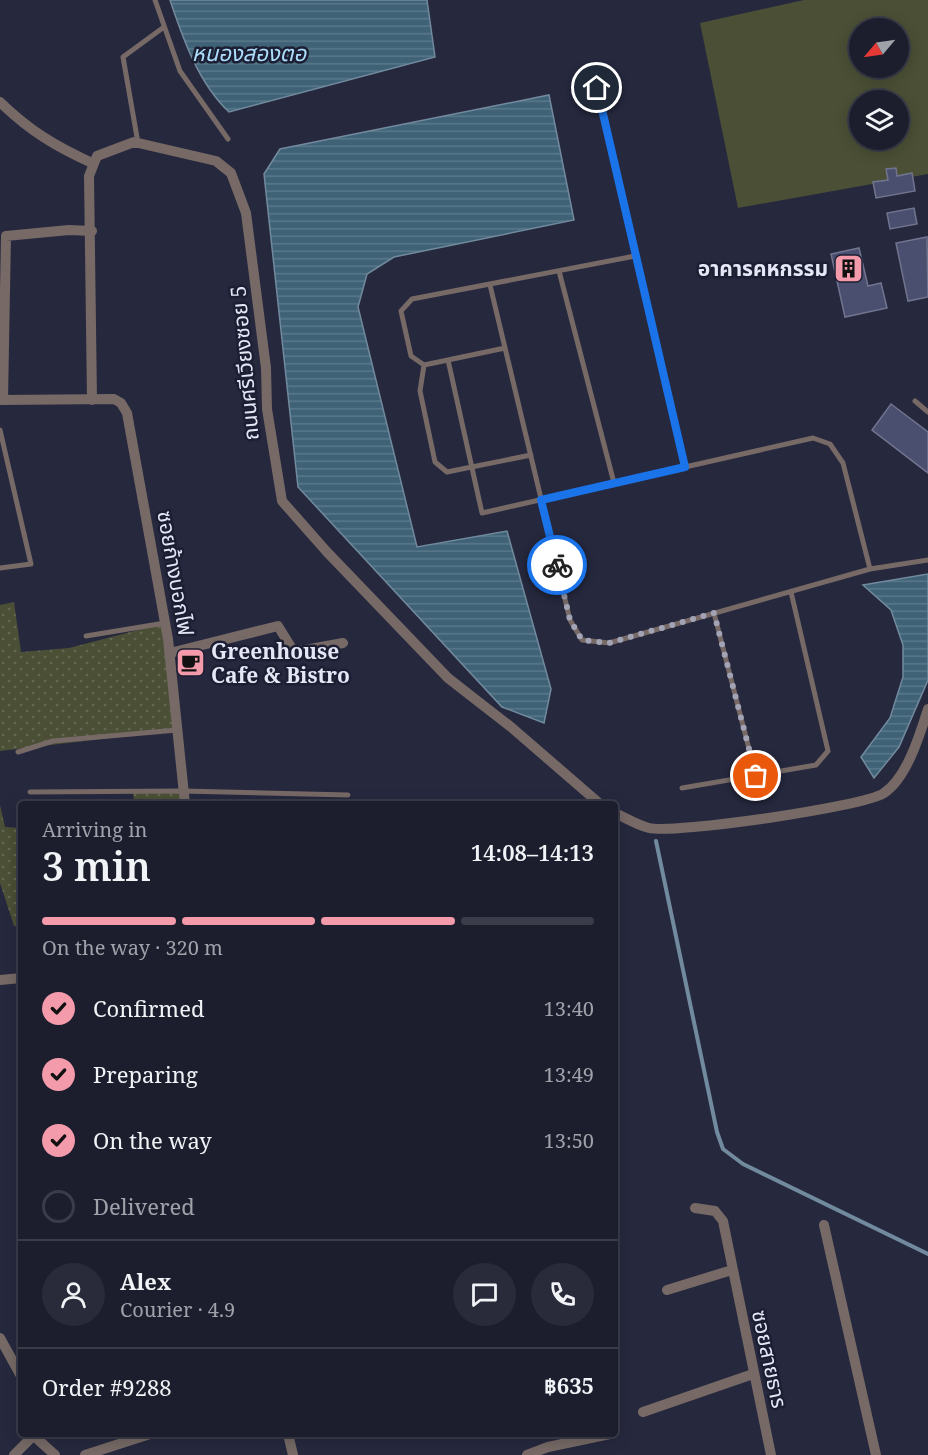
<!DOCTYPE html>
<meta charset="utf-8">
<style>
:root{--surface:#1c1e2e;--page:#292b3a;--text:#f1f3f6;--muted:#a0a2aa;--line:#3a3c4a;--accent:#f39aab}
body{margin:0;font-family:"Noto Serif","Noto Sans Thai",serif;background:var(--page);color:var(--text);height:100vh;display:flex;flex-direction:column;font-size:22px;white-space:nowrap}
*{box-sizing:border-box;margin:0}
p{font-size:20px;color:var(--muted)}
.icon{flex:none;width:33px;height:33px;fill:none;stroke:currentColor;stroke-width:2;stroke-linecap:round;stroke-linejoin:round}
.map{position:relative;flex:1;overflow:hidden}
.side{position:absolute;left:18px;top:801px;width:600px;height:636px;display:flex;flex-direction:column;background:var(--surface);border-radius:6px;box-shadow:0 3px 15px #0003,0 0 0 2px var(--line)}
.side>*{flex:none}
.needle{width:39px;rotate:241deg}
.tools{position:absolute;left:849px;top:18px;display:grid;gap:12px}
.tools a{display:grid;place-items:center;width:60px;height:60px;border-radius:50%;background:var(--surface);box-shadow:0 3px 15px #0003,0 0 0 2px var(--line);font-size:30px}
.pin{position:absolute;display:grid;place-items:center;width:51px;height:51px;color:#fff;margin:-26px;border:3px solid #fff;border-radius:50%;box-shadow:0 2px 6px #0007}
.courier{position:absolute;display:grid;place-items:center;width:60px;height:60px;margin:-30px;border:4px solid #1a73e8;border-radius:50%;background:#fff;color:#222;box-shadow:0 2px 8px #0007}
.summary em{font-style:normal;font-weight:600}
.summary div{display:flex;flex-direction:column-reverse}
.summary{display:flex;align-items:center;justify-content:space-between;height:102px;padding:0 24px}
h1{font-size:39px;font-weight:600;line-height:45px}
.bar{display:grid;grid-template-columns:repeat(4,1fr);gap:9px 6px;align-content:center;height:72px;padding:0 24px}
.bar i{height:8px;border-radius:4px;background:var(--line)}
.bar .current{background:var(--accent)}
.bar p{grid-column:span 4}
.line{display:flex;align-items:center;gap:15px;padding:0 24px;border-top:2px solid var(--line)}
.line div{flex:1}
.round{display:grid;place-items:center;flex:none;width:63px;height:63px;border-radius:32px;background:var(--page)}
ol{padding:0 24px;list-style:none}
li{display:flex;align-items:center;gap:18px;height:66px}
li p{margin-inline-start:auto}
li .icon{padding:6px;border-radius:50%;background:var(--accent);color:#111;stroke-width:4}
li:last-child{color:var(--muted)}
li i{width:33px;height:33px;border:3px solid var(--line);border-radius:50%}
.map>svg:first-child{display:block}
.grass{fill:url(#grass-dots)}
.garden{fill:#4a4f35;fill-rule:evenodd}
.water{fill:url(#water-rules);stroke:#718a9d;stroke-width:1.5}
.lines{fill:none;stroke-linecap:round;stroke-linejoin:round}
.stream{stroke:#718a9d;stroke-width:4}
.building{fill:#4b4f6f;stroke:#71748e;stroke-width:1.5}
.lane{stroke:#766966;stroke-width:5}
.street{stroke:#766966;stroke-width:10}
.done{stroke:#a2a4b6;stroke-width:6;stroke-dasharray:0 10.8}
.route{stroke:#1a73e8;stroke-width:8}
.labels{text-anchor:middle;dominant-baseline:central;stroke-width:5;stroke-linejoin:round;paint-order:stroke}
.poi-label{font-size:21px;font-weight:bold;fill:#e5e7f6;stroke:#1c1f33;text-anchor:end}
.street-label{font-size:21px;fill:#e5e7f6;stroke:#1c1f33}
.water-label{font-size:22px;font-style:italic;fill:#acddfb;stroke:#1c1f33}
</style>
<div class="map">
<svg width="928" height="1455" viewBox="0 0 928 1455">
<defs>
<pattern id="grass-dots" width="8" height="8" patternUnits="userSpaceOnUse" patternTransform="scale(1.5)"><rect width="8" height="8" fill="#4a4f35"/><path d="M2 2h.1M6 6h.1" fill="none" stroke="#646853" stroke-width="1.8" stroke-linecap="round"/></pattern>
<pattern id="water-rules" width="6" height="5" patternUnits="userSpaceOnUse" patternTransform="scale(1.5)"><rect width="6" height="5" fill="#3f6277"/><path d="M0 2.5h6" fill="none" stroke="#5b788b"/></pattern>
</defs>
<rect width="100%" height="100%" fill="#26283e"/>
<path class="grass" d="M14,602L21,652L69,648L165,623L177,730L0,751V605Z
M183,791L185,804H134L133,792Z
M0,805L5,827L21,828V926H14L0,883Z"/>
<path class="garden" d="M804,0H928V174L738,208L700,23ZM860,28H898V68H860ZM860,100H898V140H860Z"/>
<path class="water" d="M170,0H427L435,57L229,112C199,84 183,39 170,0Z
M549,95L574,220L394,257L367,274L358,307L417,547L507,531L551,689L544,723L502,707L298,487L264,174L280,149Z
M928,574V680L899,747L874,778L861,757L890,718L903,677V645L891,610L863,585Z"/>
<g class="lines">
<path class="stream" d="M656,841L717,1132L723,1149L743,1164L928,1254"/>
</g>
<path class="building" d="M896,168L897,176L912,173L915,191L876,198L873,182L888,180L886,169Z
M914,208L917,224L890,229L887,213Z
M927,237L928,297L908,301L896,243Z
M859,248L868,286L881,283L887,308L845,317L831,254Z
M891,404L928,432V473L872,430Z"/>
<g class="lines">
<path class="lane" d="M155,0L180,71L228,139
M597,88L685,467
M138,143L123,57L164,27
M559,271L614,483
M490,285L570,620L582,640L609,643L870,569L928,560
M505,348L424,365L411,356L401,311L412,299L635,256
M448,360L482,513L813,438L830,444L843,463L870,569
M424,365L420,391L435,462L447,472L531,455
M915,401L928,412
M0,430L31,564L0,568
M714,613L756,776
M86,636L165,623
M18,752L53,741L177,730
M682,788L816,765L828,751L791,592
M30,792L183,791L348,795"/>
<path class="street" d="M0,102C30,131 55,146 92,163
M0,400L114,399L121,403L127,413L168,639L185,804
M3,400L6,236L69,230L92,231
M92,400L89,176L97,156L134,142L216,161L231,173L246,213L266,368L267,409L282,501L327,552L448,678L511,727L600,804
M170,653L278,626L294,652L343,643
M615,813C626,818 637,825 649,828C674,834 864,807 884,793C907,778 920,734 928,709
M0,980L21,978
M695,1208L715,1211L723,1221L771,1455
M824,1225L876,1455
M667,1290L732,1270
M0,1338L21,1376
M643,1412L753,1374
M288,1434L293,1455
M34,1436L55,1455
M14,1455L35,1434
M85,1455L150,1434
M527,1455L548,1447L610,1434"/>
</g>
<g class="lines">
<path class="done" d="M557,565L570,620L582,640L609,643L714,613L756,776"/>
<path class="route" d="M557,565L541,500L685,467L597,88"/>
</g>
<defs>
<symbol id="building-square" viewBox="-11 -11 22 22"><rect x="-9" y="-9" width="18" height="18" rx="4" fill="#f39aab" stroke="#1c1f33"/><path d="M-4-6H4V6H1V3H-1V6H-4ZM-2.5-4.3h1.7v1.8h-1.7ZM.8-4.3h1.7v1.8H.8ZM-2.5-1h1.7V.8h-1.7ZM.8-1h1.7V.8H.8Z" fill="#111"/></symbol>
<symbol id="cafe-square" viewBox="-11 -11 22 22"><rect x="-9" y="-9" width="18" height="18" rx="4" fill="#f39aab" stroke="#1c1f33"/><path d="M-5.5-4.5H6V0H3Q3 3.5 0 3.5H-2.5Q-5.5 3.5-5.5 0ZM3-3.2v2h1.7v-2ZM-6 4.5H4V6H-6Z" fill="#111"/></symbol>
</defs>
<g fill-rule="evenodd">
<use href="#building-square" x="832" y="252" width="33" height="33"/>
<use href="#cafe-square" x="174" y="646" width="33" height="33"/>
</g>
<g class="labels">
<g class="poi-label">
<text x="828" y="268">อาคารคหกรรม</text>
<text x="211" y="651" text-anchor="start">Greenhouse<tspan x="211" dy="24">Cafe &amp; Bistro</tspan></text>
</g>
<g class="street-label">
<text transform="translate(244 363) rotate(-95)">ถนนศรีเวียงซอย 5</text>
<text transform="translate(176 573) rotate(80)">ซอยก้างบอกไฟ</text>
<text transform="translate(770 1359) rotate(78)">ซอยสายธาร</text>
</g>
<g class="water-label">
<text x="249" y="52">หนองสองตอ</text>
</g>
</g>
</svg>
<div class="tools">
<a><svg class="needle" viewBox="-14 -14 28 28"><path d="M0-13l5 13h-10z" fill="#e53935"/><path d="M0 13l5-13h-10z" fill="#a0a2aa"/></svg></a>
<a><svg class="icon" aria-label="layers" viewBox="0 0 24 24"><path d="M12 4l9 5-9 5-9-5zM3 14l9 5 9-5"/></svg></a>
</div>
<div class="pin" style="left:756px;top:776px;background:#ea580c"><svg class="icon" aria-label="bag" viewBox="0 0 24 24"><path d="M5 8h14l-1 12H6zM9 8a3 3 0 0 1 6 0"/></svg></div>
<div class="pin" style="left:597px;top:88px;background:#1f2937"><svg class="icon" aria-label="home" viewBox="0 0 24 24"><path d="M3 11l9-7 9 7M6 9v11h12V9"/></svg></div>
<div class="courier" style="left:557px;top:565px"><svg class="icon" aria-label="bike" viewBox="0 0 24 24"><circle cx="6" cy="16" r="4"/><circle cx="18" cy="16" r="4"/><path d="M6 16l4-8h5l3 8M10 8l3 8H6M13 5h3"/></svg></div>
<section class="side">
<div class="summary"><div><h1>3 min</h1><p>Arriving in</p></div><em>14:08–14:13</em></div>
<div class="bar"><i class="current"></i><i class="current"></i><i class="current"></i><i></i><p>On the way · 320 m</p></div>
<ol>
<li><svg class="icon" aria-label="check" viewBox="0 0 24 24"><path d="M5 12l5 5 9-10"/></svg>Confirmed<p>13:40</p></li>
<li><svg class="icon" aria-label="check" viewBox="0 0 24 24"><path d="M5 12l5 5 9-10"/></svg>Preparing<p>13:49</p></li>
<li><svg class="icon" aria-label="check" viewBox="0 0 24 24"><path d="M5 12l5 5 9-10"/></svg>On the way<p>13:50</p></li>
<li><i></i>Delivered</li>
</ol>
<div class="line" style="height:108px"><a class="round"><svg class="icon" aria-label="person" viewBox="0 0 24 24"><circle cx="12" cy="8" r="4"/><path d="M4 21q1-7 8-7t8 7"/></svg></a><div><b>Alex</b><p>Courier · 4.9</p></div><a class="round"><svg class="icon" aria-label="chat" viewBox="0 0 24 24"><path d="M4 5h16v11H9l-5 4z"/></svg></a><a class="round"><svg class="icon" aria-label="phone" viewBox="0 0 24 24"><path d="M5 4h4l2 5-3 2q2 4 5 5l2-3 5 2v4C11 20 4 13 5 4z"/></svg></a></div>
<div class="line" style="height:78px"><div>Order #9288</div><b>฿635</b></div>
</section>
</div>
